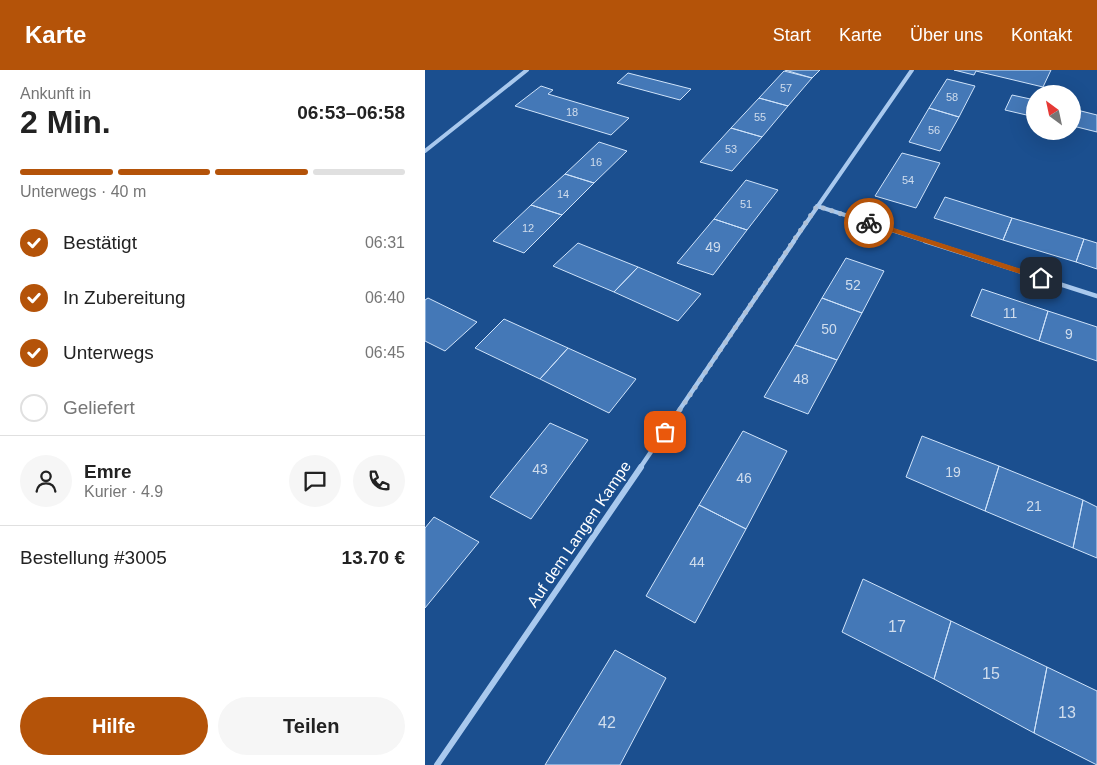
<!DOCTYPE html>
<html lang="de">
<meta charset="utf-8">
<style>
:root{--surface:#fff;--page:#f6f6f6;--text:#222;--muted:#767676;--line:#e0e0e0;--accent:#b45309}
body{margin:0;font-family:Arial,sans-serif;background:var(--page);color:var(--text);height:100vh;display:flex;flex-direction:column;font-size:19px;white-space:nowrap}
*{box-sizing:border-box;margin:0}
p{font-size:16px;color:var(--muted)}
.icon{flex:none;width:28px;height:28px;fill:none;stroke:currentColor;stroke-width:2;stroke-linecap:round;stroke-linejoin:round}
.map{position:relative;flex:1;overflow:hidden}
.drawer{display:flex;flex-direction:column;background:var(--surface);width:425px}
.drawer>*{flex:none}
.needle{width:32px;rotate:327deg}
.fabs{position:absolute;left:601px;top:15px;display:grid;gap:10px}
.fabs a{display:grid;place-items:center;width:55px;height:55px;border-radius:50%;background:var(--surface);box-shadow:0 5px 20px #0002;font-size:25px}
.pin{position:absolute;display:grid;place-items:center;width:42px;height:42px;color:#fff;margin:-21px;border-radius:10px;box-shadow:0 2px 8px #0006}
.courier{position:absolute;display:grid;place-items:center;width:50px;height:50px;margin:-25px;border:4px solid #b45309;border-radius:50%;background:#fff;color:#222;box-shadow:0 1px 6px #0007}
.head em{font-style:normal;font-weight:700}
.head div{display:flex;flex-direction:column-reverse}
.head{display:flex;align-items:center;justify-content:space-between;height:85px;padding:0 20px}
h1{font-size:32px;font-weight:700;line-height:38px}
.bar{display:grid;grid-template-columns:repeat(4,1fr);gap:8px 5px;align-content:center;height:60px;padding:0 20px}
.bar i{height:6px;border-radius:4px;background:var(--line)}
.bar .current{background:var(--accent)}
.bar p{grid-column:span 4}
.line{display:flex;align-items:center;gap:12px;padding:0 20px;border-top:1px solid var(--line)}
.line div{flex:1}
.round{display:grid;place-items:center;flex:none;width:52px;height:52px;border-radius:26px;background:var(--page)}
ol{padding:0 20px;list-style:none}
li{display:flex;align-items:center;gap:15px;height:55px}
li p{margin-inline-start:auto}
li .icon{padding:5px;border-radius:50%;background:var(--accent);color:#fff;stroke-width:4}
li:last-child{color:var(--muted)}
li i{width:28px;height:28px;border:2px solid var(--line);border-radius:50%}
.primary-button{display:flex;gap:10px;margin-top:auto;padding:10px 20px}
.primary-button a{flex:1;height:58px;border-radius:30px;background:var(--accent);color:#fff;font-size:20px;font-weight:700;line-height:58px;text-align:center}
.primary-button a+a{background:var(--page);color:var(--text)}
header{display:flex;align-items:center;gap:30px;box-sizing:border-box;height:70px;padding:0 25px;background:var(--accent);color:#fff}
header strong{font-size:24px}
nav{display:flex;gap:28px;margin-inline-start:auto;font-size:18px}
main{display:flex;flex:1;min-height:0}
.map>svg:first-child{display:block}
.building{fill:#4478b7;stroke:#cfe3fa}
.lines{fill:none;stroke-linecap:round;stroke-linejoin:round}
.street-far2{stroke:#a9c9ee;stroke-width:4}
.street-far1{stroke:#a9c9ee;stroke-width:4.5}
.street{stroke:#a9c9ee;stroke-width:6}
.route{fill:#b45309}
.done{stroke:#afc1d8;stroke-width:5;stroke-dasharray:0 9}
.labels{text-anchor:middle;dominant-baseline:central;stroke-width:4;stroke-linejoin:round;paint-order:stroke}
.far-number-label{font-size:11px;fill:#d0dded}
.number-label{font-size:14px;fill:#d0dded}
.street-label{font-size:16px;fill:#fff;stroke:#1b4f8f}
.near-number-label{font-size:16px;fill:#d0dded}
</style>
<header>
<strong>Karte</strong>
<nav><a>Start</a><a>Karte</a><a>Über uns</a><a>Kontakt</a></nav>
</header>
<main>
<section class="drawer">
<div class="head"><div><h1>2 Min.</h1><p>Ankunft in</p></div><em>06:53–06:58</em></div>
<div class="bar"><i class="current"></i><i class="current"></i><i class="current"></i><i></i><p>Unterwegs · 40 m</p></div>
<ol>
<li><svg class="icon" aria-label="check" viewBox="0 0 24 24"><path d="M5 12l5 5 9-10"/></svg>Bestätigt<p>06:31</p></li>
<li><svg class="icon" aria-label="check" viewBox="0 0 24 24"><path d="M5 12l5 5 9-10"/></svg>In Zubereitung<p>06:40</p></li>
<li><svg class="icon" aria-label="check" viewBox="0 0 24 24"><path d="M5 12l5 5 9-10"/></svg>Unterwegs<p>06:45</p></li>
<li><i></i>Geliefert</li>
</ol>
<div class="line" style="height:90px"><a class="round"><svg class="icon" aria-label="person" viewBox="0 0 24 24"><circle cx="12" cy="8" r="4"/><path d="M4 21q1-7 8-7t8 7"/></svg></a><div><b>Emre</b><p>Kurier · 4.9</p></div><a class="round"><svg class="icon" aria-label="chat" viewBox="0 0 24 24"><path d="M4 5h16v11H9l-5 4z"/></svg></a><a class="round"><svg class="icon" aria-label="phone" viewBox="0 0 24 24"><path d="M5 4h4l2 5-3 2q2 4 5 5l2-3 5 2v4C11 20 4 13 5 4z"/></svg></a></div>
<div class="line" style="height:65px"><div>Bestellung #3005</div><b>13.70 €</b></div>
<div class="primary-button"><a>Hilfe</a><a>Teilen</a></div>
</section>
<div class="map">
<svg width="672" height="695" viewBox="0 0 672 695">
<rect width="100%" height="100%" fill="#1b4f8f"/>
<path class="building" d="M360,0H395L387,8Z
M529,0H626L618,17L551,1L549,5Z
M359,1L387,8L363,36L334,28Z
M203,3L266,19L255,30L192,13Z
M522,9L550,16L534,47L504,38Z
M116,16L128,20L123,24L204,48L186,65L90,36Z
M587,25L610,30V47L580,40Z
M334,28L363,36L337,67L306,58Z
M504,38L534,47L515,81L484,72Z
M648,39L672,45V62L648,56Z
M306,58L337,67L307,101L275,92Z
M174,72L202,81L169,113L140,104Z
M477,83L515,93L491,138L450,126Z
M140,104L169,113L137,145L106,135Z
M321,110L353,120L322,160L289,149Z
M520,127L587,148L578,170L509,148Z
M106,135L137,145L99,183L68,171Z
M587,148L659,169L651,192L578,170Z
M289,149L322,160L288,205L252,193Z
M659,169L672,173V199L651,192Z
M153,173L213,197L189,222L128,196Z
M421,188L459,201L437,243L397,228Z
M213,197L276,224L253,251L189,222Z
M557,219L623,241L614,271L546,246Z
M3,228L52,252L20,281L0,271V230Z
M397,228L437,243L412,290L370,275Z
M623,241L672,257V291L614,271Z
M79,249L143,278L115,309L50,278Z
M370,275L412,290L383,344L339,327Z
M143,278L211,309L184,343L115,309Z
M125,353L163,370L106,449L65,427Z
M318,361L362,381L321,459L274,435Z
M497,366L574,396L560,441L481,407Z
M574,396L658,430L648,478L560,441Z
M658,430L672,437V488L648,478Z
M274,435L321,459L270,553L221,526Z
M9,447L54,472L0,538V458Z
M438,509L526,551L509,609L417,562Z
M526,551L622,597L609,663L509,609Z
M190,580L241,608L195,695H120Z
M622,597L672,621V695L609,663Z"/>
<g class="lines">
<path class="street-far2" d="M0,81L102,0
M392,136L504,172
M368,172L487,0"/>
<path class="street-far1" d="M500,171L672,226
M215,398L369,171"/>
<path class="street" d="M12,695L216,397"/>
</g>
<path class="route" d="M444,150L618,206L619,208L614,210L442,154V151Z"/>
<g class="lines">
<path class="done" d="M240,362L392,136L444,153"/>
</g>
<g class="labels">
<g class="far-number-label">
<text x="361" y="18">57</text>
<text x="527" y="27">58</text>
<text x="147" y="42">18</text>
<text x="335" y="47">55</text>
<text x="509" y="60">56</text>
<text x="306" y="79">53</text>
<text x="171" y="92">16</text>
<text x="483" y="110">54</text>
<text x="138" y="124">14</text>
<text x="321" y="134">51</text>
<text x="103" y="158">12</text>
</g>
<g class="number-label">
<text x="288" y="177">49</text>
<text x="428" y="215">52</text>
<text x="585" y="243">11</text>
<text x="404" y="259">50</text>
<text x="644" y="264">9</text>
<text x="376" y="309">48</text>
<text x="115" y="399">43</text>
<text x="528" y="402">19</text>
<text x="319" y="408">46</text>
<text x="609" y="436">21</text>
<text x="272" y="492">44</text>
</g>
<g class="street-label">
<text transform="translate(154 464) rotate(-56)">Auf dem Langen Kampe</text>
</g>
<g class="near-number-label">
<text x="472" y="556">17</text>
<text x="566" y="603">15</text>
<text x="642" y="642">13</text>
<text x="182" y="652">42</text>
</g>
</g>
</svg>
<div class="fabs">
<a><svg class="needle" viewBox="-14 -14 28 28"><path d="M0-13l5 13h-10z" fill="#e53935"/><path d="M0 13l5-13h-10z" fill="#767676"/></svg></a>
</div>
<div class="pin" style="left:240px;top:362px;background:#ea580c"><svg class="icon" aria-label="bag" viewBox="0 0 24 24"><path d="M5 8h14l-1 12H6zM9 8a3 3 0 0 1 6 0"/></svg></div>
<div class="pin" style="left:616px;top:208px;background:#1f2937"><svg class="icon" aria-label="home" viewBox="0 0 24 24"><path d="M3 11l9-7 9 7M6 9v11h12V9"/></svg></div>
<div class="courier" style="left:444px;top:153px"><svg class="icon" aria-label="bike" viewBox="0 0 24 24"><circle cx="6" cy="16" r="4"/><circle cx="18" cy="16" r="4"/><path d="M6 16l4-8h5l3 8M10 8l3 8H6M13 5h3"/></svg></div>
</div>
</main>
